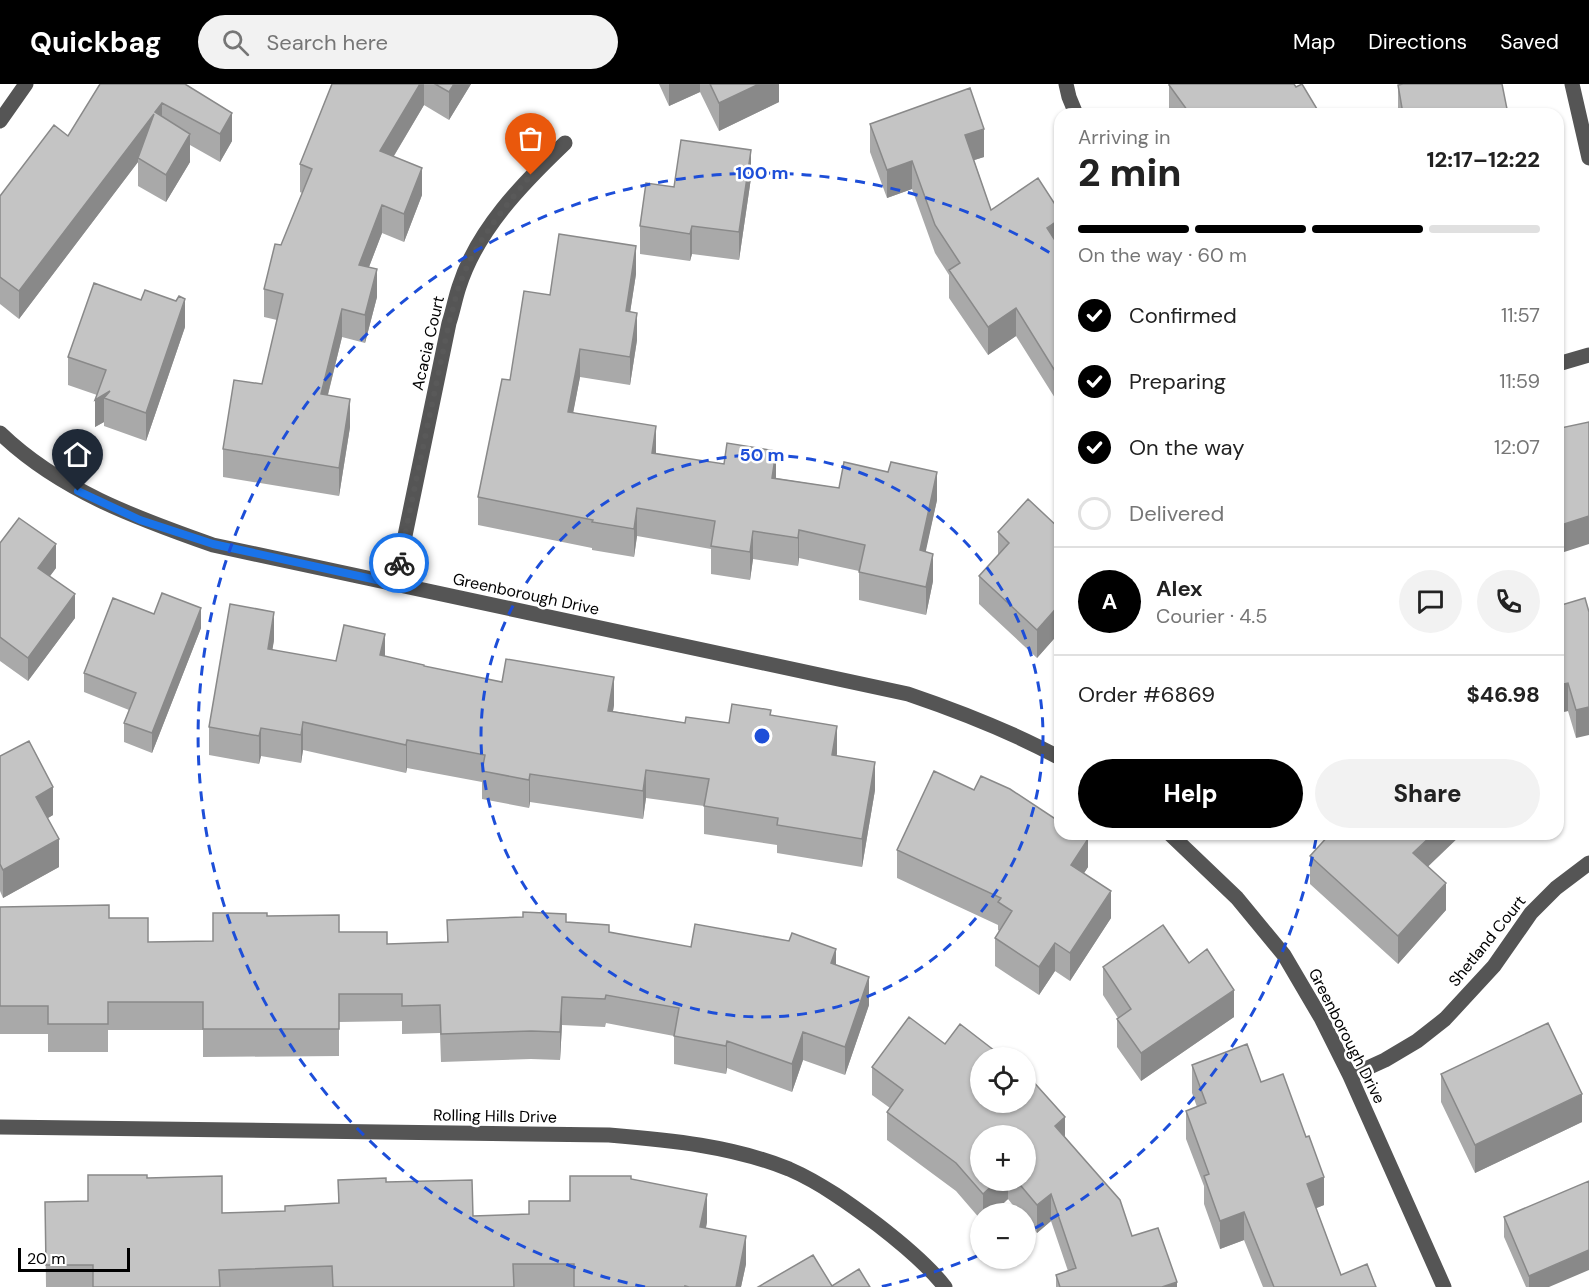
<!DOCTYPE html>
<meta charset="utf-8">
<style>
:root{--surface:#fff;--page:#f2f2f2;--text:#222;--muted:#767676;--line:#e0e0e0;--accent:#000}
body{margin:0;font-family:"DM Sans",sans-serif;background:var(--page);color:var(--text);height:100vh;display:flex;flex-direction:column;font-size:22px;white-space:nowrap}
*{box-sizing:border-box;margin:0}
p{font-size:20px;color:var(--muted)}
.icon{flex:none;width:33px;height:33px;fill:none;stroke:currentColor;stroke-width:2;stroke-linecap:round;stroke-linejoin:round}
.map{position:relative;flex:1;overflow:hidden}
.side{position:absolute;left:1054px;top:24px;width:510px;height:732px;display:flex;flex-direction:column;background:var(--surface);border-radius:18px;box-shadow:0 2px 4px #0004}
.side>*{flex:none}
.buttons{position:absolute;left:970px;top:963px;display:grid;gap:12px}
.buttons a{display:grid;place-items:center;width:66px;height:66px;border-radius:50%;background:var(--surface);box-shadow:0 2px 4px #0004;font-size:30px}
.scale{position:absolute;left:18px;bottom:15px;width:112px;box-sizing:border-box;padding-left:6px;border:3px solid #000;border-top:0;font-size:16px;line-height:21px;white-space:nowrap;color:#000;-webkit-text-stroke:4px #fff;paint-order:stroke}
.pin{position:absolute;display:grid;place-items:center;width:51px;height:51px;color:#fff;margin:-62px -26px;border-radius:50% 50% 50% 0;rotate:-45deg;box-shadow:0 0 6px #0007}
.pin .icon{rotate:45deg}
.courier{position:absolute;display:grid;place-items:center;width:60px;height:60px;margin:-30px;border:4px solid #1a73e8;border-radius:50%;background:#fff;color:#222;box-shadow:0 2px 8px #0007}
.head em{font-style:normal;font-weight:800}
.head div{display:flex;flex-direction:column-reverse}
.head{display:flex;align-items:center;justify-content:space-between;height:102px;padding:0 24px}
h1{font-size:39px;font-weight:800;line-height:45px}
.bar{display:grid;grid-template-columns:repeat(4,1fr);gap:9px 6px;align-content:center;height:72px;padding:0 24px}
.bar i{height:8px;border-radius:4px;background:var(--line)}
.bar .selected{background:var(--accent)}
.bar p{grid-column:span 4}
.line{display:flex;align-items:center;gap:15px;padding:0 24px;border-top:2px solid var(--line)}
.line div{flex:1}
.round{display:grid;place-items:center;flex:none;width:63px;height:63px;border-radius:32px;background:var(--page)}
ol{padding:0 24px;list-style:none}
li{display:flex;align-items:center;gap:18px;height:66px}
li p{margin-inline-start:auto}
li .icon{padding:6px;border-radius:50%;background:var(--accent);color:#fff;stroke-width:4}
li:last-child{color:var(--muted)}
li i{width:33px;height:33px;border:3px solid var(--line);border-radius:50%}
.cta{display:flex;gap:12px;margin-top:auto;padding:12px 24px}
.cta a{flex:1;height:69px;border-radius:36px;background:var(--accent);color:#fff;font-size:24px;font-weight:800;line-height:69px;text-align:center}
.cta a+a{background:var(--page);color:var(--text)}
header{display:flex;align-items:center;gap:36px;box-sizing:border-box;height:84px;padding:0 30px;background:var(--accent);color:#fff}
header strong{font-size:28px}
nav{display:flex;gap:33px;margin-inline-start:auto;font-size:21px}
.search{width:420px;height:54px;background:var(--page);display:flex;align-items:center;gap:15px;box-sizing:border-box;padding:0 21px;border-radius:33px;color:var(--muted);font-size:22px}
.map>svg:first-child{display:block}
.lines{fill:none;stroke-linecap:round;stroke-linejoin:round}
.minor{stroke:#555;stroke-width:15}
.wall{fill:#a9a9a9;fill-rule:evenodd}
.shaded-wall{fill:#898989}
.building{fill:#c4c4c4;stroke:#898989;stroke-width:1.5}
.done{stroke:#595959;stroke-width:6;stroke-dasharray:0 10.8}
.route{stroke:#1a73e8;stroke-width:8}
.ring{fill:none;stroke:#1d4ed8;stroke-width:3;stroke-dasharray:10 8}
.labels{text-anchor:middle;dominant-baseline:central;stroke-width:5;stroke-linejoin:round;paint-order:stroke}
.street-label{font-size:16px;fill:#000;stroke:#fff}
.centre{fill:#1d4ed8;stroke:#fff;stroke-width:3}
.ring-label{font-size:18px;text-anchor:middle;font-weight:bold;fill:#1d4ed8;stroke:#fff;stroke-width:5;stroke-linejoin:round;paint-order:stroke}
</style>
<header>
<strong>Quickbag</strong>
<div class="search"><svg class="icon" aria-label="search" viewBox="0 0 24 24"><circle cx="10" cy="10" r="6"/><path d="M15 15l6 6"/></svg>Search here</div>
<nav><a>Map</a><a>Directions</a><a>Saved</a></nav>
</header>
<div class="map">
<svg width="1589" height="1203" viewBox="0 0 1589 1203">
<rect width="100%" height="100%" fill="#fff"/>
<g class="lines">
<path class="minor" d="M1066,0L1069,13L1076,30
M1572,0L1589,74
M0,37L26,0
M1558,280L1589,271
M0,349C59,406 136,434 213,461L908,610C961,628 1012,648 1060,674
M395,500L449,239C453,227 455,215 459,203C477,146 522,100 565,59
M1170,750L1237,814L1284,871L1321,934L1350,992L1444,1203
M1350,992L1385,976L1417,957L1445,935L1494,882L1531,829L1556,804L1589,779
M0,1043L609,1051C670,1056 732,1062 789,1085C821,1099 850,1120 878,1141C900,1158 928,1181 945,1203"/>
</g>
<path class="wall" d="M185,0L232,57L220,78L190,61V78L166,118L138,102V78L19,235L0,220V112L68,52Z
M332,0H471L449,36L424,21L394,72L422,111L404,158L382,149L369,183L377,213L365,259L342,253L328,311L350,343L339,412L223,393V365L262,300L277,236L264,233V205L302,109L300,108V80Z
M659,0H779V18L719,47L700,8L669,22Z
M1169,1L1320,30H1170L1169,29Z
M1398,1L1508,30H1398Z
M870,40L984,73L974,76L991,126L1060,164V322L1016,252L988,271L949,214V191L935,169L912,105L887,114L870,68Z
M751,94L739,176L692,170L690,177L640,170V142L674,103Z
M636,190L630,228L637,256L630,301L580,293L573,328L656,369L776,394L839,404L937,416L925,468L933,497L926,531L859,516V487L799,474L798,482L753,475L750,496L711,490V465L637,452L634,473L592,466V464L478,441V413L510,296L550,211Z
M185,243L146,357L104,342V338L95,343L97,311L68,301V273Z
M1060,445V548L1037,574L979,520V492L998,471V448Z
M0,459L56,484L50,492L75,534L28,597L0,577Z
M1558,522L1589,528L1576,654L1568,627L1558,629Z
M154,530L201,544L152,669L124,658V639L129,626L84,608V589Z
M274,556L272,566L336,577L385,572L424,583L614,621L613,627L685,639H729L771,631L837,672L875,706L862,783L777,769V761L704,750V722L646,714L643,735L530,718L529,724L482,715V698L407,684L406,689L303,666L301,679L261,672L259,680L209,671V643Z
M0,672L53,731L48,734L59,783L3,814L0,807Z
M897,766L1088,783L1084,789L1111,834L1070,897L1055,887L1039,911L995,882V854L999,847L998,846V841L897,794Z
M1310,772L1428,782L1446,826L1398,880L1310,800Z
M0,823L109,834L148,858L213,857L267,832L339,848L387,860L447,858V836L566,838L609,848L691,863L836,881L869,921L845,991L803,976L792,1008L727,984L726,990L674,980V952L606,939L605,943L562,941L560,976L531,975L441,978L440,949L402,950V937L339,938V972L203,973V946H108V968H48V950H0Z
M1189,879L1234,933L1141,997L1117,963V935L1118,934L1103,911V883Z
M1192,981L1261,998L1324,1121L1316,1124L1341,1191L1376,1203H1263L1244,1156L1220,1165L1204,1120V1102L1186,1055V1027L1197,1023L1192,1009Z
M872,983L1065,1053L1132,1152L1177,1203H1056V1191L1068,1187L1051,1137L1037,1149L1026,1136V1130H1020L1008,1115L992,1130H981V1136L956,1107L887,1056V1028L890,1024L872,1011ZM1026,1052V1096H981Z
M1441,990L1582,1038L1475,1089L1441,1018Z
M147,1094L222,1129L285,1127L338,1119V1096L386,1098L473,1132L529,1130L631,1095L707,1138L706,1144L746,1180L741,1203H46L45,1118L88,1117Z
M1504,1133L1549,1203H1526L1504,1153Z"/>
<path class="shaded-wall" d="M420,0H424V21L380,95V67Z
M454,0H471L449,36V8Z
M669,0H700V8L669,22Z
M759,0H779V18L719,47V19Z
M162,19V46L155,28Z
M232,29V57L220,78V50Z
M154,30L138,74V78L19,235V207Z
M984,45V73L965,79V51Z
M190,50V78L166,118V91Z
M751,66V94L739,176V148Z
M912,77V105L887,114V86Z
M422,84V111L404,158V130Z
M382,121V149L359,209V181Z
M1060,135V163L1047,172V144Z
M692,142V170L690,177V150Z
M636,162V190L626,255V227Z
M377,185V213L365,259V231Z
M185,215V243L146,357V329Z
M1016,224V252L988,271V243Z
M342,225V253L321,338V310Z
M637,229V256L630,301V273Z
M580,265V293L568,356V328Z
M110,307L104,314V338L95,343V316Z
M350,315V343L339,412V384Z
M656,342V369H652Z
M776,367V394H772Z
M937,388V416L920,494V466Z
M637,424V452L634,473V445Z
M1589,432V460L1558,470V442Z
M799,446V474L798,482V454Z
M753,447V475L750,496V468Z
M56,460V484L38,508V484Z
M933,470V497L926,531V503Z
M75,510V534L28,597V574Z
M1060,520V548L1037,574V546Z
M201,524V544L152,669V649Z
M274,528V556L268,593V565Z
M385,550V578L380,571Z
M614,593V621L608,655V627Z
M1568,599V627L1558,629V601Z
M1589,623V651L1576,654V626Z
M303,638V666L301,679V651Z
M837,642V670L832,699V671Z
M261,644V672L259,680V652Z
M407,656V684L406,689V661Z
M875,678V706L862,783V755Z
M646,686V714L643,735V707Z
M530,690V718L529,724V696Z
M53,703V731L36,741V713Z
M1433,750H1462L1413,797V769Z
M59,755V783L3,814V786Z
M1088,755V783L1071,809V781Z
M1446,799V826L1398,880V852Z
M1111,807V834L1070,897V869Z
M1055,859V887L1039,911V883Z
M836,865V893L831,879Z
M869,893V921L845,991V963Z
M1234,906V933L1141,997V969Z
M562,913V941L560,976V948Z
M803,948V976L792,1008V980Z
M727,957V984L726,990V962Z
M1582,1010V1038L1475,1089V1061Z
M1065,1033V1061L1055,1042Z
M1324,1093V1121L1307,1128V1100Z
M998,1096H1008V1115L992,1130H983V1110Z
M707,1110V1138L700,1171V1143Z
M1051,1110V1137L1037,1149V1121Z
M1244,1128V1156L1220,1165V1137Z
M746,1152V1180L741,1203H736Z
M1589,1166V1186L1549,1203H1529V1192Z
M1177,1198V1203H1162Z"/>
<path class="building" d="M100,0H185L232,29L220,50L162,19L155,28L190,50L166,91L138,74L154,30L19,207L0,193V112L54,41L68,52Z
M332,0H420L380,67L422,84L404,130L382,121L359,181L377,185L365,231L342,225L321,310L350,315L339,384L223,365L234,296L262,300L283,210L264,205L275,160L281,161L312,85L300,80Z
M435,0H454L449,8Z
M710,0H759L719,19Z
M1169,0H1294L1296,3L1302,0L1320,30H1190L1169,1Z
M1403,0H1502L1508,30H1403L1398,1Z
M970,4L984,45L965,51L991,126L1038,94L1060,128V135L1047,144L1060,164V295L1016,224L988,243L949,186L960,179L935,141L912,77L887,86L870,40Z
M681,56L751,66L739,148L692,142L690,150L640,142L646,99L674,103Z
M559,150L636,162L626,227L637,229L630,273L580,265L568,328L656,342L652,369L724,380L727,359L776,367L772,394L839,404L844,378L888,388L891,378L937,388L920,466L933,470L926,503L859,488L865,461L799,446L798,454L753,447L750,468L711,462L715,437L637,424L634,445L592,438L593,436L478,413L502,295L510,296L524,207L550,211Z
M94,199L141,216L145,206L176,217L179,212L185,215L146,329L104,314L110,307L95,316L106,286L68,273Z
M1558,335L1561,344L1589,338V432L1558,442Z
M1028,415L1060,445V520L1037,546L979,492L1009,459L998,448Z
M19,434L56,460L38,484L75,510L28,574L0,553V459Z
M162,509L201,524L152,649L124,639L136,609L84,589L113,514L154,530Z
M1585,514L1589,528V623L1576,626L1568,599L1558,601V522Z
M230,520L274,528L268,565L336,577L344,541L385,550L380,571L424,581V582L502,598L506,575L614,593L608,627L685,639L686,633L729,639L732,620L771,626L770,631L837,642L832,671L875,678L862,755L777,741L778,734L704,722L709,695L646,686L643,707L530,690L529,696L482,687L485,671L407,656L406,661L303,638L301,651L261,644L259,652L209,643Z
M29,657L53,703L36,713L59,755L3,786L0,780V672Z
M934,687L974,706L981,692L1010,705L1060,738V750H1080L1088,755L1071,781L1111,807L1070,869L1055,859L1039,883L995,854L1012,827L998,818L1001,814L897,766Z
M1330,750H1433L1413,769L1446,799L1398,852L1310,772Z
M109,821V834H148V858L213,857V829H267V832L339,831V848H387V860L448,858L447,836L523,833V828L566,830V838L609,841V848L691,863L695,840L789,857L792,849L836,865L831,879L869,893L845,963L803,948L792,980L727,957L726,962L674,952L679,924L606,911L605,915L562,913L560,948L531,947L441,950L440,921L402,922V910H339V945H203V918H108V940H48V922H0V823Z
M1163,841L1189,879L1207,865L1234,906L1141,969L1117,935L1131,925L1103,883Z
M909,933L945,960L960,940L1004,974H981V1018H1026V990L1030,994L1065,1033L1055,1042L1120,1116L1132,1152L1158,1144L1177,1198L1162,1203H1060L1056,1191L1076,1184L1051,1110L1037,1121L1016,1096H1026V1052H981V1096H998L983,1110L956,1079L887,1028L903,1006L872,983Z
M1548,939L1582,1010L1475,1061L1441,990Z
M1247,960L1261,998L1283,990L1306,1053L1309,1052L1324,1093L1307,1100L1341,1191L1367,1180L1376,1203H1274L1244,1128L1220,1137L1204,1092L1209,1090L1186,1027L1206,1019L1192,981Z
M88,1091H147V1094L222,1092V1129L285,1127V1122L339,1119L338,1096L386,1094V1098L472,1096L473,1132L529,1130V1117H570V1092H631V1095L707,1110L700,1143L746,1152L736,1203H689L685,1202V1203H574V1180H513L514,1203H333L332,1182L219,1186L220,1203H93V1181H46L45,1118L88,1117Z
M1589,1097V1166L1529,1192L1504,1133Z
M813,1171L832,1202L859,1185L870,1203H758Z"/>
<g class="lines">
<path class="done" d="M399,479L449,239C453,227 455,214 459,202C474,160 503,125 531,91"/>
<path class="route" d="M78,407L140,436L213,460L395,500L399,479"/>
</g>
<g class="ring">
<circle cx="762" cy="652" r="281"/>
<path d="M1316 755A563 563 0 0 1 1026 1149M977 1172A563 563 0 0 1 879 1203M645 1203A563 563 0 1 1 1060 175"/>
</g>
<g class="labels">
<g class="street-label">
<text transform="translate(428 259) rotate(-77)">Acacia Court</text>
<text transform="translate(526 510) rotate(12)">Greenborough Drive</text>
<text transform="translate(1487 857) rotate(-51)">Shetland Court</text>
<text transform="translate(1347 952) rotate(63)">Greenborough Drive</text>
<text transform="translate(495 1032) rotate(1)">Rolling Hills Drive</text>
</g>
</g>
<circle cx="762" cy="652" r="9" class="centre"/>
<g class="ring-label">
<text x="762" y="95">100 m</text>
<text x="762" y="377">50 m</text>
</g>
</svg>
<div class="buttons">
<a><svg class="icon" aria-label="locate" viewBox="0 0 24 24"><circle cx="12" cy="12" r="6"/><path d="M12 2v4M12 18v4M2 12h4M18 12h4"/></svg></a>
<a>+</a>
<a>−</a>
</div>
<div class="scale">20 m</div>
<div class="pin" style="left:531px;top:91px;background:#ea580c"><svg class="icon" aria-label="bag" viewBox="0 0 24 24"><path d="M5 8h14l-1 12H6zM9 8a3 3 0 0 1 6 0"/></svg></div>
<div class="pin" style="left:78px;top:407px;background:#1f2937"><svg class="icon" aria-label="home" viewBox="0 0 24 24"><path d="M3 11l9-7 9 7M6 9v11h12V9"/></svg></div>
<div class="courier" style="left:399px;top:479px"><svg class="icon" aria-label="bike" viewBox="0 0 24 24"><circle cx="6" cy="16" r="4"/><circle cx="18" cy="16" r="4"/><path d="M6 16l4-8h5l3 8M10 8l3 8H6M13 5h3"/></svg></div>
<section class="side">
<div class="head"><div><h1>2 min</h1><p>Arriving in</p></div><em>12:17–12:22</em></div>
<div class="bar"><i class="selected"></i><i class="selected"></i><i class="selected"></i><i></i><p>On the way · 60 m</p></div>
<ol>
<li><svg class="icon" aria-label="check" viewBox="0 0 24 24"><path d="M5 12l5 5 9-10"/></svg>Confirmed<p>11:57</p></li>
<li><svg class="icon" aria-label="check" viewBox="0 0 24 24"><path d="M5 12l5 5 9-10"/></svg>Preparing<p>11:59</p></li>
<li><svg class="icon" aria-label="check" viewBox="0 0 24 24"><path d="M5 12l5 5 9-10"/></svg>On the way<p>12:07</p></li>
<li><i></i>Delivered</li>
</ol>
<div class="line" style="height:108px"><b class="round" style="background:var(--accent);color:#fff">A</b><div><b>Alex</b><p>Courier · 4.5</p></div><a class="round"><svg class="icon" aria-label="chat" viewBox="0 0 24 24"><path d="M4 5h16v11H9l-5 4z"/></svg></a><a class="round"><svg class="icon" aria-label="phone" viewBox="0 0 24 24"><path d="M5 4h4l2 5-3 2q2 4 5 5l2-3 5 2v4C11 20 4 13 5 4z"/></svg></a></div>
<div class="line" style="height:78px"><div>Order #6869</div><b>$46.98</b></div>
<div class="cta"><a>Help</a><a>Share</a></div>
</section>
</div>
